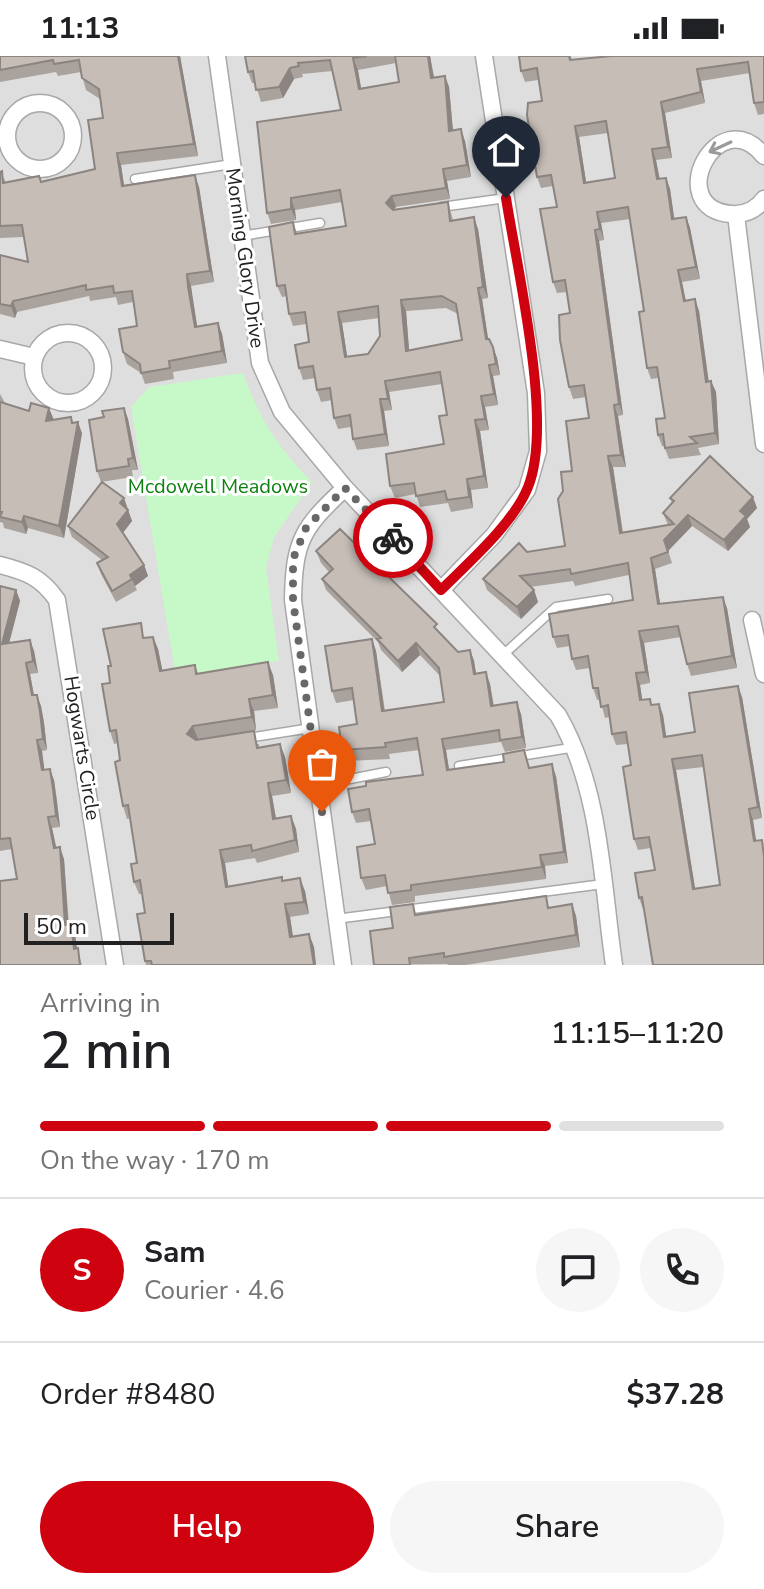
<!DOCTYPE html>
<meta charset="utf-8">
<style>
:root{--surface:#fff;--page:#f6f6f6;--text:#202124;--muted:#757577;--line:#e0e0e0;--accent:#cf030f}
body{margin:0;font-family:"Nunito Sans",sans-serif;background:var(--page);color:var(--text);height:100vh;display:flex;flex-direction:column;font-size:30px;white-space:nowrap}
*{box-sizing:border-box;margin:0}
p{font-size:26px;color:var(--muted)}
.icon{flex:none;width:44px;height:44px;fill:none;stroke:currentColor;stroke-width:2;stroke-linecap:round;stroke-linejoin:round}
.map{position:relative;height:909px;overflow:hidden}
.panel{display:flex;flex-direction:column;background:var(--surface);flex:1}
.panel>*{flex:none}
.scale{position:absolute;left:24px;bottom:20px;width:150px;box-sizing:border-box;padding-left:8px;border:4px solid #212121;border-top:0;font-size:22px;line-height:28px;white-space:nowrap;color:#212121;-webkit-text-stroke:6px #fff;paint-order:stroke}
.pin{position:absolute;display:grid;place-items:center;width:68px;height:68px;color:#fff;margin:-82px -34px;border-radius:50% 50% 50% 0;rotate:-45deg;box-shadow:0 0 8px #0007}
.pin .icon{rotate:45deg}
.courier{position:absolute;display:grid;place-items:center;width:80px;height:80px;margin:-40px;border:6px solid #cf030f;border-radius:50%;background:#fff;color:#222;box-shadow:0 2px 10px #0007}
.head em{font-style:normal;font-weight:600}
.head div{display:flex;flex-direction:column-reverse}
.head{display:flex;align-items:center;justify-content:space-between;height:136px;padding:0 40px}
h1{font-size:52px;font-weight:600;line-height:60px}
.bar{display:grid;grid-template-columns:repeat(4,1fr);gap:12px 8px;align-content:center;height:96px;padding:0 40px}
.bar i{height:10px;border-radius:6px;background:var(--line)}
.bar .active{background:var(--accent)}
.bar p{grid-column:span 4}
.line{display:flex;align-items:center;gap:20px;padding:0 40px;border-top:2px solid var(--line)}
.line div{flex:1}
.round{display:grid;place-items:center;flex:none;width:84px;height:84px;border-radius:42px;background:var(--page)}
.cta{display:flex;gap:16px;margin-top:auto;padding:16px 40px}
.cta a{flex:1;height:92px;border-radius:48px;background:var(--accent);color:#fff;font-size:32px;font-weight:600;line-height:92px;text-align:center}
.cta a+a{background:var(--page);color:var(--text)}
.status{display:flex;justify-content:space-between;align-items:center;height:56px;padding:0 40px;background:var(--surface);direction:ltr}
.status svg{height:22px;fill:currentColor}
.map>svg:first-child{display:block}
.residential{fill:#dfdede}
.park{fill:#c6f9c7}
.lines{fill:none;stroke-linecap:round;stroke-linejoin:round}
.lane-casing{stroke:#a8a8a8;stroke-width:11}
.street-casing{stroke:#a8a8a8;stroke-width:19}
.lane{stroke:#fff;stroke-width:8}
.street{stroke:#fff;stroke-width:16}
.wall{fill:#aaa39d;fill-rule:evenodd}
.shaded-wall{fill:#8b8480}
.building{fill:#c6bdb7;stroke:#8b8480;stroke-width:2;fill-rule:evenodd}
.oneway{stroke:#9b9b9b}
.done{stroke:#6a6867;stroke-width:8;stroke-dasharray:0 14.4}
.route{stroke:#cf030f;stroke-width:10}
.labels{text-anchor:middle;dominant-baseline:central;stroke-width:6;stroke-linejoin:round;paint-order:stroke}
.street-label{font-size:20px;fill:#212121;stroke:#fff}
.park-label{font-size:20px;fill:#0d8010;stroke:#fff}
</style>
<div class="status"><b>11:13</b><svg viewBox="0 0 49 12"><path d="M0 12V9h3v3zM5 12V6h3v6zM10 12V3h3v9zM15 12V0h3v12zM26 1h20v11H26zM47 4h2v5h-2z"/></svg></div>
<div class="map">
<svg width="764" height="909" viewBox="0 0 764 909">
<rect width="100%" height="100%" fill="#f1ede8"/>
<path class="residential" d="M0,0H764V909H0Z"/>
<path class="park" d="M243,317C260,364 277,390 312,426L274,481L266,512L279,605L176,622L131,351L149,331Z"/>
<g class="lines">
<defs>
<path id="lane" d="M135,123L232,108
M441,151L506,142
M242,180L320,167
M503,599L556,551L608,543
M248,682L311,672
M459,710L576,691
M319,729L386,716
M336,863L603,828"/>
<path id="street" d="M217,0L260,307L282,356L345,432L558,659C601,733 602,826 614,909
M7 80a33 33 0 1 1 66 0a33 33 0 1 1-66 0Z
M764,100C718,43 662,152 731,158C745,159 756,154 764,143
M736,159L764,388
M33 312a35 35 0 1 1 70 0a35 35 0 1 1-70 0Z
M0,293L34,301
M0,509C27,516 41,521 57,544L115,909
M441,534L494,479L527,434L538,395L536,337L484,0
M752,564L764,618
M343,909L293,544C294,485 302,472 345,432"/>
</defs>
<use href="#lane" class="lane-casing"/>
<use href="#street" class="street-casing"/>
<use href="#lane" class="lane"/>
<use href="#street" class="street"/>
</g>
<path class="wall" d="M0,0H180L198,100L121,109L124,130L199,131L214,226L191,230L192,242L197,270L218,267L222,278L227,307L173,316L174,323L145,328L141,317L127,308L123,296L137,270L133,246L118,249L116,241L90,245L89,240L17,256L15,262L0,258V199L28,206L24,181L0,182V116L6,126L41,125L95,113L103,62L100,43L86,34L81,16L58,20L56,16L0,26Z
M245,0H430L434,21L445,20L449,31L453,75L465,85L471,121L447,125L450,143L396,151L394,153L448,146L453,164L478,173L488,242L482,243L488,283L493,291L497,302L500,319L493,320L498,349L485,351L489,374L480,375L488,432L471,434L473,452L451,456L448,447L420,451L416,438L395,442L390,430L444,388L447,359L442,328L389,336L392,354L384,355L389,390L357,394L353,383L351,371L338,373L334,362L332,344L321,346L317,334L315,322L303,324L299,312L309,286L306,268L293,270L289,258L287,240L282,241L277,230L293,166L297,177L346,170L342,146L295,154L296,164L271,168L266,153L341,54L333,15L302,18L303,21L294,23L283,42L261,46L255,27H252L248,16ZM396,7L399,26L361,32L358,14ZM446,252L458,258L462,284L409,294L406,255ZM379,262L380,280L368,298L347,301L342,267Z
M571,0L572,4L764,0V58L758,59L754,47L750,17L701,25L705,47L665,57L672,102L656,104L659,123L666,122L670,133L674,163L686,161L690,172L700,223L682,226L686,245L695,243L699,255L709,326L711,325L716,336L719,388L698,392L701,399L669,403L664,390H662L658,379L665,362L659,322L651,323L647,312L644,255L630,163L601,167L604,184L599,185L623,359L618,360L626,411H613L623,476L668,469L663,457L672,447L670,442L757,452L747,463L750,471L728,495L692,470L668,495L672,507L655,513L660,548L727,552L737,612L691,620L687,608L681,581L644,587L650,627L640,629L642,644L650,643L652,649L659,648L663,659L666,681L695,676L742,641L762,762L753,764L764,909L643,853L639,842L655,814L651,792L638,794L634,783L631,709L628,688L616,689L612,678L610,661L605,662L600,643L597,644L593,632L590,612L576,614L572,603L570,590L557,592L553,581L633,544L629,519L575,530L573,525L530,531L534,534L538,546L521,563L487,534L483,523L527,496L565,490L563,435L572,415L589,362L586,341L573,343L569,331L570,257L567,236L557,237L553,226L557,151L553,130L541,132L537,121L542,45L538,24L525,26L521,15ZM608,77L615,122L586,126L579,81ZM704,711L720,829L695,833L676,714Z
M0,338L5,347L54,364L71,361L73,367L82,377L64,482L28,472L26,478L4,472L3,467L0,466Z
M124,352L128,363L138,414H132L133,421L101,426L97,415L104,361Z
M124,442L132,465L123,477L144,509L148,520L135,530L137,534L116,546L101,518L97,507L102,504L72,481L68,470Z
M316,495L440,577L458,596L470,594L474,605L476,618L490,628L494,650L521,658L526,692L505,696L501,686L446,694L449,714L530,712L556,720L568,807L545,810L546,823L415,840V846L392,849L387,830L366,834L361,822L375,788L371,765L356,767L352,756L366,730L423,719L419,694L389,698L390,703L347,705L342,694L357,668L354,644L336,647L332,635L372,583L376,595L385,655L444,646L440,620L420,599L402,616L381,594L378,586L326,534L322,523L329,516L321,507Z
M0,530L16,534L20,545L9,587L30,584L34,595L38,617L30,618L34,639L41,650L44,667L47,694L42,695L44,714L54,724L57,744L60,771L52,772L56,792L64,803L69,868H71L75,879L77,893L82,909H0L17,823L12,793L0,795Z
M146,581H153L158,593L162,614L195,609L198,617L273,619L278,652L254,655L256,674L197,684L259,688V691L280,688L285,701L291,737L272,740L276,762L291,760L296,773L299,796L257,807L255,802L225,807L228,830L283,825L305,835L309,858L290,861L293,881L309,878L314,891L316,909H146L145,905V857L142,838H139L134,826L137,807L130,762L127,763L123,750L120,704L118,687L114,688L110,675L111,610Z
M572,848L576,860L580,891L466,909H448L447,908L374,909L417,859L551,852Z"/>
<path class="shaded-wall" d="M178,0H180L198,100L194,88Z
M428,0H430L436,33L431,22Z
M353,2L358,14L363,44L359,33Z
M290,12L294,23L283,42L279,31Z
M697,13L701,25L705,47L701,36Z
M445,20L449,31L454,86L449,75Z
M661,46L665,57L672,102L668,91Z
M575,70L579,81L588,138L584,127Z
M461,73L465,85L471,121L467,109Z
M652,93L656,104L662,134L657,123Z
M117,97L121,109L126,142L122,130Z
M443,113L447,125L450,143L446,132Z
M195,119L199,131L214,226L210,215Z
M666,122L670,133L676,174L672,163Z
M392,140L396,151L390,158L386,147Z
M291,142L295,154L296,164L291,153Z
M597,156L601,167L604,184L600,173Z
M474,161L478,173L488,242L483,231Z
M686,161L690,172L700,223L696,211Z
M595,174L599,185L623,359L619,348Z
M678,214L682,226L688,257L684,245Z
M187,218L191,230L199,282L195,271Z
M478,232L482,243L490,295L486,283Z
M695,243L699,255L710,337L706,326Z
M401,244L406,255L410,306L406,295Z
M13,245L17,256L15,262L11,250Z
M338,256L342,267L349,312L345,301Z
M218,267L222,278L227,307L222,295Z
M493,291L497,302L500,319L496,308Z
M489,309L493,320L498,349L494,338Z
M385,325L389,336L392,354L388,343Z
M711,325L716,336L719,388L715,377Z
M481,340L485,351L489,374L485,363Z
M380,343L384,355L389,390L385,378Z
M614,349L618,360L626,411L621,399Z
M49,352L54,364L46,365Z
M124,352L128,363L138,414L133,402Z
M475,364L480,375L488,432L484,420Z
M78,366L82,377L64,482L59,470Z
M608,400L613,411L624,488L620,477Z
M467,423L471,434L473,452L469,441Z
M753,441L757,452L747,463L750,471L728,495L724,484L740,455Z
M124,442L128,454L120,447Z
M128,454L132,465L121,479L117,468Z
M688,459L692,470L668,495L672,507L664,484Z
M24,460L28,472L26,478L22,466Z
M651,502L655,513L662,560L658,548Z
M144,509L148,520L135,530L130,519Z
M16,534L20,545L6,599L2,588Z
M534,534L538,546L521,563L517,551Z
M723,541L727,552L737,612L732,600Z
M639,575L644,587L650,627L646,616Z
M153,581L158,593L165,627L160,615Z
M372,583L376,595L386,667L382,655Z
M30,584L34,595L38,617L33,605Z
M416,587L420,599L402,616L398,605Z
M470,594L474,605L478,629L474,618Z
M268,606L273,619L278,652L273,639Z
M26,607L30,618L36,651L32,639Z
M486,616L490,628L495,661L491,650Z
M636,617L640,629L644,655L640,644Z
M738,630L742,641L762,762L758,751Z
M37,639L41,650L44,667L47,694L43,683Z
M249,643L254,655L256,674L252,661Z
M517,646L521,658L526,692L522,681Z
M659,648L663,659L668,692L664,681Z
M193,670L198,683L192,690L187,678Z
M442,683L446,694L451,726L447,714Z
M37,684L42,695L46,726L42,714Z
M280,688L285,701L291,737L286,724Z
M672,703L676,714L697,844L693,833Z
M552,708L556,720L568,807L564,796Z
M50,713L54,724L60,771L56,760Z
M268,727L272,740L278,775L273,763Z
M749,753L753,764L758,796L754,785Z
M291,760L296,773L299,796L295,784Z
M48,761L52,772L59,804L54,792Z
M60,791L64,803L69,880L65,869Z
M220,794L225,807L230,843L226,831Z
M540,799L545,810L546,823L542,811Z
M300,822L305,835L309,858L304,846Z
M285,848L290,861L295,894L290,881Z
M572,848L576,860L580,891L576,879Z
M71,868L75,879L79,904L74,893Z
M309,878L314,891L316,909H314Z"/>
<path class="building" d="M0,0H178L194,88L117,97L122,130L195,119L210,215L187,218L188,231L195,271L218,267L222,295L169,305L170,312L141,317L140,308L123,296L119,273L137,270L132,235L114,237L113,230L86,234V229L13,245L11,250L0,248V199L28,206L22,169L0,170V116L2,115L3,127L39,120L41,126L95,113L88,64L103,62L99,33L82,22L79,4L54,8L53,4L0,14Z
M245,0H367L353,2L359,33L399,26L395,0H428L431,22L445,20L449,75L461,73L467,109L443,113L446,132L392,140L386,147L393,154L448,146L450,165L474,161L483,231L478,232L486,283H489L493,291L496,308L489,309L494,338L481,340L485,363L475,364L484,420L467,423L469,441L447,444L445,435L416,440L414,427L390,430L386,398L444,388L439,360L447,359L440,316L385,325L388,343H380L385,378L353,383L350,359L334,362L330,332L317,334L313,310L299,312L295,289L309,286L305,256L289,258L285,229L277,230L269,171L293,166L295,178L346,170L340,134L291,142V153L267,157L257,66L341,54L330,4L298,7L299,10L290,12L279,31L256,34L253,15L248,16ZM442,240L456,248L462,284L406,295L401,244ZM378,250L380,280L368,298L345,301L338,256Z
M519,0H569L570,4L611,0H764V46L754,47L748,6L697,13L701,36L661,46L668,91L652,93L657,123L666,122L672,163L686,161L696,211L678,214L684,245L695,243L706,326L711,325L715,377L690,381L697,387L665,392L663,378L658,379L656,363L665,362L657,311L647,312L639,256L644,255L628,151L597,156L600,173L595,174L619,348L614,349L621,399L608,400L620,477L674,468L663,457L674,445L670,442L710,400L753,441L740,455L746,460L724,484L688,459L664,484L668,496L651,502L658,548L723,541L732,600L687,608L678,570L639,575L646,616L636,617L640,644L650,643L651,649L659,648L664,681L695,676L689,637L738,630L758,751L749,753L754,785L762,784L764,801V909H653L642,841L639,842L635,817L655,814L649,781L634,783L623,711L631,709L626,676L612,678L608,649L601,651L598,632H593L588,600L572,603L568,579L553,581L549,558L633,544L628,507L571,518L570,513L520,520L534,534L517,551L483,523L519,487L527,496L565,490L558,443L563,435L561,416L572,415L566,365L589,362L584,329L569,331L560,284L559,259L570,257L565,224L553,226L540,153L557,151L551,119L537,121L527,59L528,47L542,45L537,12L521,15ZM606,65L615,122L584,127L575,70ZM702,699L720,829L693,833L672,703Z
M0,346L29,355L31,347L49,352L46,365L71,361L72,367L78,366L59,470L24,460L22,466L0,461L2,456H0Z
M124,352L133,402L128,403L129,410L97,415L89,364L104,361L102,355Z
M102,426L124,442L120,447L128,454L117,468L144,509L130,519L132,523L112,535L97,507L108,501L68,470Z
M340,473L437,568L434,571L458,596L470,594L474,618L486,616L491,650L517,646L522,681L500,684L499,674L442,683L447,714L504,706L503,698L524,694L529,712L552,708L564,796L540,799L542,811L411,829V834L388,837L385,819L361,822L357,791L375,788L369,753L352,756L348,733L366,730V726L423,719L417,682L385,687L386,691L342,694L339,671L357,668L352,632L332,635L325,590L372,583L382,655L444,646L439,612L416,587L398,605L377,583L381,582L322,523L333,513L316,495Z
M0,530L16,534L2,588L30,584L33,605L26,607L32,639H37L40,656L43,683L37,684L42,714L50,713L53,733L56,760L48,761L54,792L60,791L65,869L71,868L74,893L78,892L80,909H0V825L17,823L10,782L0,783Z
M141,567L143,582L153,581L160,615L195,609L196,618L268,606L273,639L249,643L252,661L193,670L187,678L196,684L254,675L257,692L280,688L286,724L268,727L273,763L291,760L295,784L252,795L251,789L220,794L226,831L282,821V825L300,822L304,846L285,848L290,881L309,878L314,909H152L151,905H145L137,858L145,857L140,824L134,826L131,808L137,807L128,749L123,750L115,706L120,704L116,674L110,675L102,628L110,627L108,610H111L103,573Z
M546,840L548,852L572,848L576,879L444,901V897L409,902L410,909H374L370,875L393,872L390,851L413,848L415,859Z"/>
<defs><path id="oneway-shaft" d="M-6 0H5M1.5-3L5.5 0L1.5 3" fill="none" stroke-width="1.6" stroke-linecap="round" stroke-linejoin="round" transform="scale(2)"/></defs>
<use class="oneway" href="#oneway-shaft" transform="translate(720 91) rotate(155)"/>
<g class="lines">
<path class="done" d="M322,756L293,544V503L306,472L345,432L393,482"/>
<path class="route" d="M393,482L441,534C468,507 514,467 528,431C554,368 517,213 506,142"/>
</g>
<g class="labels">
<g class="street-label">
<text transform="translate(245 202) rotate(82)">Morning Glory Drive</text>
<text transform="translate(82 692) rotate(81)">Hogwarts Circle</text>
</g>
<g class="park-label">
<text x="218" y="430">Mcdowell Meadows</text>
</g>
</g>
</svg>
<div class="scale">50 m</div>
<div class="pin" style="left:322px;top:756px;background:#ea580c"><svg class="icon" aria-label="bag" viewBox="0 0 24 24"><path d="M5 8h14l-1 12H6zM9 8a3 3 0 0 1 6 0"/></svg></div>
<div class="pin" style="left:506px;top:142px;background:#1f2937"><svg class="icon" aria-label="home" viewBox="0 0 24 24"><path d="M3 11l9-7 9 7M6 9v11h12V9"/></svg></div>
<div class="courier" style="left:393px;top:482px"><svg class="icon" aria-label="bike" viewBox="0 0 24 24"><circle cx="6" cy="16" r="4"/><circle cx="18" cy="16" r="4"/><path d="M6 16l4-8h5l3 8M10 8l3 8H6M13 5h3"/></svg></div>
</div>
<section class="panel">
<div class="head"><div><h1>2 min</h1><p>Arriving in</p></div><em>11:15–11:20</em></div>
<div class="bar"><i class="active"></i><i class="active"></i><i class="active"></i><i></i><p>On the way · 170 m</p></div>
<div class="line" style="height:144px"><b class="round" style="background:var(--accent);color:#fff">S</b><div><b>Sam</b><p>Courier · 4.6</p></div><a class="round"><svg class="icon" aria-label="chat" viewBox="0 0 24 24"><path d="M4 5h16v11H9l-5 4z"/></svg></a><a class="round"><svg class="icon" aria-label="phone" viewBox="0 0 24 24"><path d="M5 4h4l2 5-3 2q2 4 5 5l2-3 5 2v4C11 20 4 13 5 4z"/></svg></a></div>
<div class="line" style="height:104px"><div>Order #8480</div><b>$37.28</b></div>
<div class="cta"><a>Help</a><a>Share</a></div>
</section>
